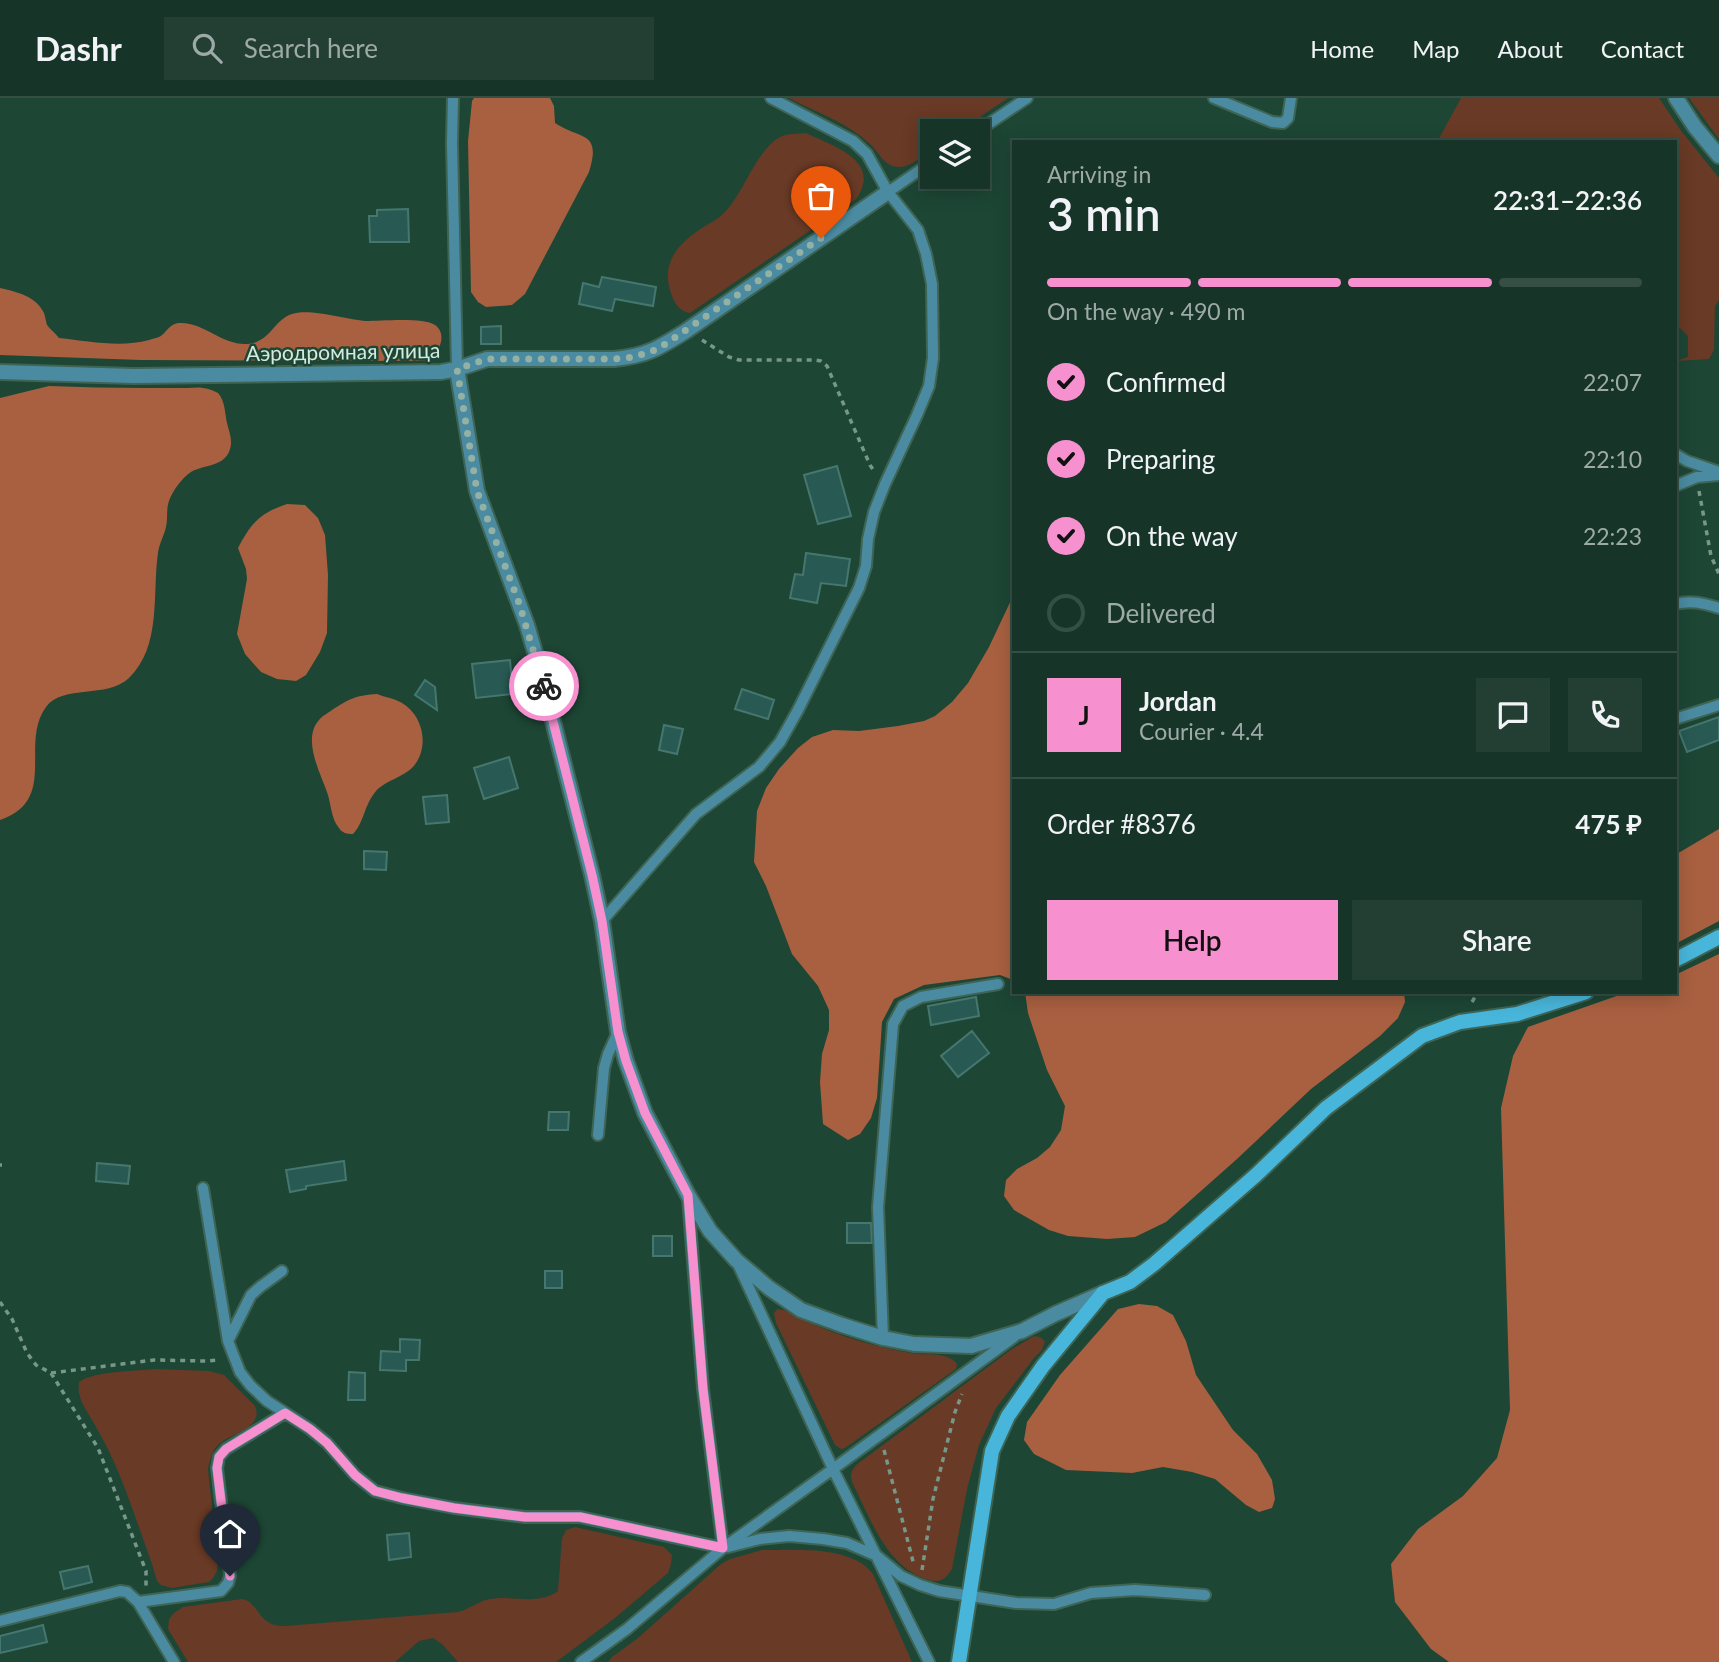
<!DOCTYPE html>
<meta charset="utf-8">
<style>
:root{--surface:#163428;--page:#233f34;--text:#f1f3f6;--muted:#9eaaa8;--line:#354f45;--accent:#f790ce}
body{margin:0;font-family:Lato,sans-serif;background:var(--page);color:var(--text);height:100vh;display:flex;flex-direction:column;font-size:26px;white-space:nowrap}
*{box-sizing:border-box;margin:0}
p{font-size:23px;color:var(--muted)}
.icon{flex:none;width:38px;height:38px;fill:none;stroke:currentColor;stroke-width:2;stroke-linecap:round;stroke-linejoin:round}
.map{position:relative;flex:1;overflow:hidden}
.side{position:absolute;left:1012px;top:42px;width:665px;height:854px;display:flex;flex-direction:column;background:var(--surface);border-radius:0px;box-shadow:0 4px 18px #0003,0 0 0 2px var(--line)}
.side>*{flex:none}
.controls{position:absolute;left:920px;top:21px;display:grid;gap:14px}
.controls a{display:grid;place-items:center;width:70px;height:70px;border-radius:0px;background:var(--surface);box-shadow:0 4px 18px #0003,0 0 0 2px var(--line);font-size:35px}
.pin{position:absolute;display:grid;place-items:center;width:60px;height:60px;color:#fff;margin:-72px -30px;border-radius:50% 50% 50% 0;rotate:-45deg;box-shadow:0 0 7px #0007}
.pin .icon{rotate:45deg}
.courier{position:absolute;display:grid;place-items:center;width:70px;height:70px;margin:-35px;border:5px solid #f790ce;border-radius:50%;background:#fff;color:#222;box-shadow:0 2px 9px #0007}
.headline em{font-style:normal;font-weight:600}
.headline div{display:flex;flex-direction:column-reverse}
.headline{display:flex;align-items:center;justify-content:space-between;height:119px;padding:0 35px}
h1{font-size:46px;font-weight:600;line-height:52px}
.bar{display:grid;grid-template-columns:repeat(4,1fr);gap:10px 7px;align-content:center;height:84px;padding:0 35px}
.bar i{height:9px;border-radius:5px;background:var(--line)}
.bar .on{background:var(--accent)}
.bar p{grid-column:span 4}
.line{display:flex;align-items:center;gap:18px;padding:0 35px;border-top:2px solid var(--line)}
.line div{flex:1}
.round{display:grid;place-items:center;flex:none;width:74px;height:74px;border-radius:0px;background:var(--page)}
ol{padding:0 35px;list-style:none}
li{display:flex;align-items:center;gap:21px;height:77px}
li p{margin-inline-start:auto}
li .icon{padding:7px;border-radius:50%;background:var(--accent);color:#111;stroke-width:4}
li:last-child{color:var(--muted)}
li i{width:38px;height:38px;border:4px solid var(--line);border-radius:50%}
.action{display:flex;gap:14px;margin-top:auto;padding:14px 35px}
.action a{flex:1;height:80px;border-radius:0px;background:var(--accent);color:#111;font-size:28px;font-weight:600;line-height:80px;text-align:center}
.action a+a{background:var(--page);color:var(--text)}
header{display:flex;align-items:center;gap:42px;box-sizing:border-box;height:98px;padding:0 35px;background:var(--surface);border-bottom:2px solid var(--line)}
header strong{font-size:33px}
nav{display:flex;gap:38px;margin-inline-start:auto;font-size:24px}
.search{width:490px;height:63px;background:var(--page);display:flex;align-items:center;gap:18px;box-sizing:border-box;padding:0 24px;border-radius:0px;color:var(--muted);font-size:26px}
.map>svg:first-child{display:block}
.green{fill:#693a25}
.forest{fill:#a86040}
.building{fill:#285a53;stroke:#45776f;stroke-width:2}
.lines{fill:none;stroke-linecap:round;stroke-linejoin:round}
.lane-casing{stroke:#3e6454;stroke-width:14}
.street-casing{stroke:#3e6454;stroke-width:18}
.secondary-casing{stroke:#3e6454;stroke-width:18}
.path{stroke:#779789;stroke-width:3.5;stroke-dasharray:5 5;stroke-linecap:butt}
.lane{stroke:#4b8ba1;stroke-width:10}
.street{stroke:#4b8ba1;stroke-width:14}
.secondary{stroke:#48b6da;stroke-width:14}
.done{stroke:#94b1a4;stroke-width:7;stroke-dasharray:0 12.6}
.route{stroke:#f790ce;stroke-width:9}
.labels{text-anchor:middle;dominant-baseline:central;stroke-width:5;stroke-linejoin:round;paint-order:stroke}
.street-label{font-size:21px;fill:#d4eadf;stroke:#1d4635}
</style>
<header>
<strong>Dashr</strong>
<div class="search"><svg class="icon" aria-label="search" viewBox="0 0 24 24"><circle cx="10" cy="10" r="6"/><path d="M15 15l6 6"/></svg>Search here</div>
<nav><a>Home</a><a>Map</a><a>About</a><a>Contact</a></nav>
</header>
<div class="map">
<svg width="1719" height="1564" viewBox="0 0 1719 1564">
<rect width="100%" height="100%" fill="#1d4635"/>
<path class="green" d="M789,0H1008L959,33H933V51C923,57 912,69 899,69C884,69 879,54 870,46C848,25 816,14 789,0Z
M1461,0H1659L1682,34L1719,80V202L1715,208L1714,252L1709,261L1675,263L1688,259V238L1675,225V44H1437Z
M1689,0H1719V41Z
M806,35C833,48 883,63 856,101L690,215C681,214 675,207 672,198C659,165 678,145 705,128C711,124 718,121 723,116C744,96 755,53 780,39C788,35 798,36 806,35Z
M777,1211L784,1212C826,1234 865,1247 911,1255C925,1258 948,1253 957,1266L956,1271L845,1350L841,1351L835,1347L776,1225L774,1215Z
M1034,1238L1040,1239L1045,1243L1042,1252L1034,1260L996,1310L979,1347L967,1391L952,1471C946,1481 940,1485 929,1482C886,1470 870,1419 852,1384C850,1377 851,1373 856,1367L1012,1251Z
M156,1271L209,1273L224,1277L255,1308C264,1329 233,1335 220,1345C212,1352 210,1361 208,1371L218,1465L217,1473L213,1480L209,1484L172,1490L161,1487L157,1483L152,1466C135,1420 121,1371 96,1329C88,1314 76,1301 79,1284C94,1273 137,1273 156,1271Z
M575,1429L664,1449L672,1457L671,1466L668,1475L615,1520L556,1564H458L442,1546L433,1540L419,1543L395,1564H188L168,1531L169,1521L174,1515L183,1509L242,1501C261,1505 256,1528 285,1528L458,1514C470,1511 478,1503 490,1501C512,1497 538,1508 558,1493L562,1440L566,1432Z
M762,1452C795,1452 852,1447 873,1476L912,1564H608L612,1559L638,1540L721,1466L730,1461Z"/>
<path class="forest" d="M474,0H550L554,8L555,25C580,42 602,32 589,74L525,196L512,207L486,209L478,204L471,194L468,43L472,3Z
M0,190C17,194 36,198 44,215C45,218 46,224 47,227C50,231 56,236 59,240C88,243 120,250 149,242C152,241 156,240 159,239C167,235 169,225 180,225C203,224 221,246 245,246C270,246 273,222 292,216C310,210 347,222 366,223C381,223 424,219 435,227C447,236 440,250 433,260L424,263L141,262L0,257Z
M49,288C81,289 113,290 145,290C159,290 173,290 187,290C192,290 198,289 203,290C206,290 215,293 218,295C225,302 225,316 227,325C229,333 233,343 230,351C225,369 205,366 191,374C182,380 173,392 169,403C166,411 168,421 166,429C164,438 159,446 158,455C152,496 162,548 129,580C107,601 63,586 46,609C19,646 59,702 0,722V300Z
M287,406L305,407L318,420L325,437L328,477L327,535L320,554L306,577L296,583L277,581L261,574L245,556L237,536L247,481L246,471L238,450C251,425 260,415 287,406Z
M1013,498V882L1000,877L924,887L894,901L882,924L877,1000L871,1020L860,1036L848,1042L823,1026L820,984L822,956L829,932V912L818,888L792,856L766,788L754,764L757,713L766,690L779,671L798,650L812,639L833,632L859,633L898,628L924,623L935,618L952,604L968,585L989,549Z
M377,596C384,599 392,600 398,603C421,613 430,644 416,665C407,679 387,681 376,693C364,707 364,725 353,736C347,736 342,735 339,730C331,721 331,705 327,694C320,674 302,641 319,622C322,618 328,615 332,612C349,601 357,597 377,596Z
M1719,731V823L1675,846V757Z
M1719,856V1564H1449L1431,1551L1395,1504L1391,1466L1418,1431L1463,1398L1497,1360L1510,1312L1501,1010L1513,958L1528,929L1628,894H1675V877Z
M1025,894H1404L1405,904L1398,920L1380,938L1311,991L1237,1061L1166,1124L1135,1139L1107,1141L1068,1138L1049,1132L1014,1112L1004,1098L1006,1082L1017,1071L1037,1060L1050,1049L1061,1032L1065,1008L1047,972L1028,915Z
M1139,1206L1157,1208L1173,1217L1186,1243L1196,1277L1233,1332L1257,1356L1272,1382L1275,1401L1272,1410L1259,1414L1246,1407L1215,1381L1192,1374L1163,1369L1132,1375L1066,1372L1034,1356L1024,1342L1027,1324L1060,1277L1118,1211Z"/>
<path class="building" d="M408,111L409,144H370L369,118H377V112Z
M602,179L656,189L653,208L615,201L612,213L579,206L583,185L599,189Z
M501,228V246H481V229Z
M837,368L851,418L818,426L804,377Z
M806,455L850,461L846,488L821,485L817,505L790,500L795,476L803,477Z
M510,562L513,596L476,600L472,566Z
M425,582L435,589L437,612L415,597Z
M742,591L774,602L768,621L735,611Z
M1719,619V642L1687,654L1679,633Z
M664,627L683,631L677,656L659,652Z
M509,659L518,690L484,701L474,670Z
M447,697L449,724L426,726L423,699Z
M364,753L387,754L386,772L364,771Z
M976,899L979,918L931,927L928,908Z
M972,933L989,955L958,979L941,958Z
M549,1014H569L568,1032H548Z
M344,1063L346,1082L306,1088V1091L290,1094L286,1072Z
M97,1065L130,1068L128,1086L96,1083Z
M847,1125H871L872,1145H847Z
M653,1138H672V1158H653Z
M545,1173H562V1190H545Z
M400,1241L420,1242L419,1262H406V1273L380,1272L381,1253L400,1254Z
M349,1274L365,1275V1302H348Z
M409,1435L411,1459L389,1462L387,1437Z
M88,1468L92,1484L64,1491L60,1474Z
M43,1527L47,1544L0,1555V1538Z"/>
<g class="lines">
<defs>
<path id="lane" d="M453,0L452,45L457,271
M1214,0L1272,24L1283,25L1288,20L1291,0
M978,33L1027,0
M888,94L933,63
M1675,356L1687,363L1719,374
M1675,388L1697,379L1719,377
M1675,506C1691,502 1703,505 1719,510
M1675,621L1719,607
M602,823L696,716L759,669L780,644L798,612L859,490L866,468L868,441L874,414L885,386L917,317L929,288L933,260L932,186L926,156L918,132L888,94L867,56L853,43L771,0
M598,1037L604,970L608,956L618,934
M203,1090L228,1243L240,1274L250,1287L267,1303L310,1331L327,1345L355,1377L375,1393L402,1400L454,1410L525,1419H580L723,1450L627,1531L581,1564
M688,1100L703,1291L723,1450L833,1371L737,1164
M883,1240L878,1109L893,926L903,908L921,899L998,886
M228,1243L251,1197L260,1189L282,1173
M728,1449L760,1441L789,1438L823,1441L847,1445L877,1458L901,1478L920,1487L939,1493L1016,1505L1054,1506L1091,1495L1135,1492L1205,1497
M138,1504L221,1493L228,1485L230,1478L217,1370L219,1359L226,1351L285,1315
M0,1523L120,1493L127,1494L138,1504L174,1564
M929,1564L833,1371L1014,1239"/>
<path id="street" d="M1676,0L1695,29L1719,58
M457,271L477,393L527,527L539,568L592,777L602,823L618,934L626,963L645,1015L688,1097L710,1133L736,1162L769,1190L801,1212L842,1227L883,1240L914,1246L971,1248L1022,1233L1055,1216L1103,1195
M0,274L134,278L441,274L457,271L487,261H614C647,258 659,250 686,233L888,94"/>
<path id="secondary" d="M1675,862L1719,839
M959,1564L992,1353L1008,1318L1043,1268L1103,1195L1130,1184L1154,1166L1256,1077L1326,1010L1422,938L1460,924L1517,916L1586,894"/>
</defs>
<use href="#lane" class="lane-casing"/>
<use href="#street" class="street-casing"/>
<use href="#secondary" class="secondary-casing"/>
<path class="path" d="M702,242L729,259L739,262H815L821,263L827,268L870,367L874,373
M1699,393L1711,458L1719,476
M1472,904L1478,894
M0,1067H2
M0,1204L12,1221L27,1255L36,1267L51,1275L154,1262L206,1263L218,1262
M51,1275L98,1350L146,1473V1488
M884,1352L914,1467
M922,1472L933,1401L955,1314L962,1296"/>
<use href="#lane" class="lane"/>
<use href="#street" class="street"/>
<use href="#secondary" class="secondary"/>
</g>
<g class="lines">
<path class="done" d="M544,588L519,505L477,393L457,271L487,261H614L634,259L658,251L821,140"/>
<path class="route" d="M230,1478L217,1370L219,1359L226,1351L285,1315L310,1331L327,1345L355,1377L375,1393L402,1400L454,1410L525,1419H580L723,1450L703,1291L688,1097L645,1015L626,963L618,934L602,823L592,777L544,588"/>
</g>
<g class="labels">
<g class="street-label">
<text transform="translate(343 253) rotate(-1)">Аэродромная улица</text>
</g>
</g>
</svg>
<div class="controls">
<a><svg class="icon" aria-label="layers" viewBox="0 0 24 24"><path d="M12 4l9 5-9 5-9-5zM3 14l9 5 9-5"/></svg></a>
</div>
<div class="pin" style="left:821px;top:140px;background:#ea580c"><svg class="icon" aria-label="bag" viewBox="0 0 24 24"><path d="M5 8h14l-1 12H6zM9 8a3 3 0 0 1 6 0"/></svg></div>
<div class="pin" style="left:230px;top:1478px;background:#1f2937"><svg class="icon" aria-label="home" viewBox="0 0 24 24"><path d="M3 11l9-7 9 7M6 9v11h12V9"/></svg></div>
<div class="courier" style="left:544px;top:588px"><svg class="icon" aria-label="bike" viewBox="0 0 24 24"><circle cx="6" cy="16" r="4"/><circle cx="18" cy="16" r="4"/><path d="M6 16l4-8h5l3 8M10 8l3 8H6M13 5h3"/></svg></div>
<section class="side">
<div class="headline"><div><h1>3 min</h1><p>Arriving in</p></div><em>22:31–22:36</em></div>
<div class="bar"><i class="on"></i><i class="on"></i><i class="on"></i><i></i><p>On the way · 490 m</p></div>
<ol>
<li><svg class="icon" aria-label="check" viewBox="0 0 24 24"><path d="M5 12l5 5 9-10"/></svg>Confirmed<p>22:07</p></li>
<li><svg class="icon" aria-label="check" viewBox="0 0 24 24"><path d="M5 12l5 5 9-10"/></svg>Preparing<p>22:10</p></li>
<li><svg class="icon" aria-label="check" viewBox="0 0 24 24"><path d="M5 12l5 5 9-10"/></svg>On the way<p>22:23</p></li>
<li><i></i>Delivered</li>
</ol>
<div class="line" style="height:126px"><b class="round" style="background:var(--accent);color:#111">J</b><div><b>Jordan</b><p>Courier · 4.4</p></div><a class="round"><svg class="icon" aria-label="chat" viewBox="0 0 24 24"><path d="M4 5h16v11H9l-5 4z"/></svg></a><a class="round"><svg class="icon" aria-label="phone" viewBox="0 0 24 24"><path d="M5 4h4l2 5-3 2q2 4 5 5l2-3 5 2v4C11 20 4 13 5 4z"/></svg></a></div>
<div class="line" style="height:91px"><div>Order #8376</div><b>475 ₽</b></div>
<div class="action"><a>Help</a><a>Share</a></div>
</section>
</div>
